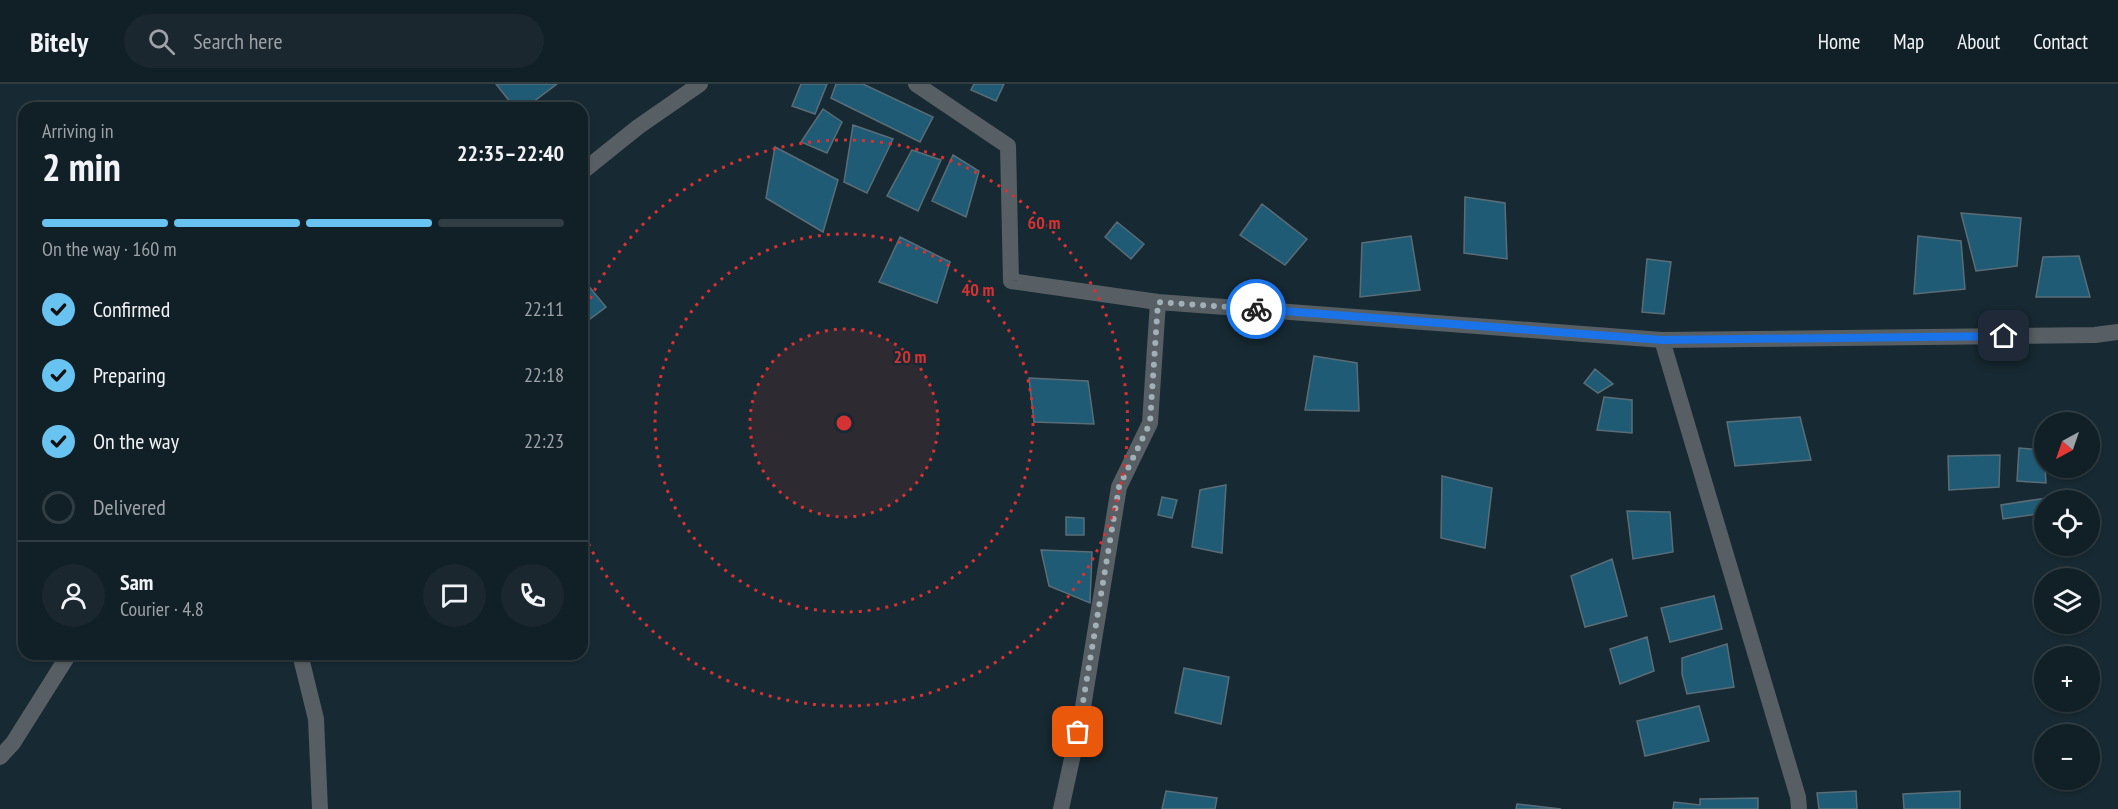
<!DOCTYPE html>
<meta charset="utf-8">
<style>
:root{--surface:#111f26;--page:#1a272e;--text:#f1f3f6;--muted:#9ca2a7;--line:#303d43;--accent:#69c3f1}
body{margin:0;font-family:"PT Sans Narrow",sans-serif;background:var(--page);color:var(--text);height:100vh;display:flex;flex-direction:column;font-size:22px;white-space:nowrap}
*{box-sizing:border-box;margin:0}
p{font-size:20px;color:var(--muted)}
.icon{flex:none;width:33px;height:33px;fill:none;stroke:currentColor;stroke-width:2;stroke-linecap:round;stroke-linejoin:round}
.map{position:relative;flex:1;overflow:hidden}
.details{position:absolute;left:18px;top:18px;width:570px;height:558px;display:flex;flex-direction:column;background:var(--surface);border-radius:18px;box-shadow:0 2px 4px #0004,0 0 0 2px var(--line)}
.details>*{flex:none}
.needle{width:39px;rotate:220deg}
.fabs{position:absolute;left:2034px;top:328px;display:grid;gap:12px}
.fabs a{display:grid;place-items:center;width:66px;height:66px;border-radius:50%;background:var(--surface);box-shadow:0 2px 4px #0004,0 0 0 2px var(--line);font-size:30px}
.pin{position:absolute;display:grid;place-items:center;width:51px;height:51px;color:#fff;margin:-26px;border-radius:12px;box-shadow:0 3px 9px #0006}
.courier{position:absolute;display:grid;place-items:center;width:60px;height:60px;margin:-30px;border:4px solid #1a73e8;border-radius:50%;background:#fff;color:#222;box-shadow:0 2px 8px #0007}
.head em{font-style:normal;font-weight:800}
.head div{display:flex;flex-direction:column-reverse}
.head{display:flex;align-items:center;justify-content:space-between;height:102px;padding:0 24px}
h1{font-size:39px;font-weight:800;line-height:45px}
.bar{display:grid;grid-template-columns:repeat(4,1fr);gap:9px 6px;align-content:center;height:72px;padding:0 24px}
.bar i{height:8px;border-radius:4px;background:var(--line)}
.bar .on{background:var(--accent)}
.bar p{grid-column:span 4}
.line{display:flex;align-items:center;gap:15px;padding:0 24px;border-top:2px solid var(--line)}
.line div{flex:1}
.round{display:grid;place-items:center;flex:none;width:63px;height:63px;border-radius:32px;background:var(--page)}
ol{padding:0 24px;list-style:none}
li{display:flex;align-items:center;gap:18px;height:66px}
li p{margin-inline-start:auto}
li .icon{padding:6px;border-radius:50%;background:var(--accent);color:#111;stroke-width:4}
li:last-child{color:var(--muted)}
li i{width:33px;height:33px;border:3px solid var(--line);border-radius:50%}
header{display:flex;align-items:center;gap:36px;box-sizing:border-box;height:84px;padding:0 30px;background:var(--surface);border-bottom:2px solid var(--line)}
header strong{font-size:28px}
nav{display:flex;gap:33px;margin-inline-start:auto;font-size:21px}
.search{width:420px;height:54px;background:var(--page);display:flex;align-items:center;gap:15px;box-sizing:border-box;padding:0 21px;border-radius:33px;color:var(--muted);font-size:22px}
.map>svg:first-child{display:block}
.building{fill:#205b76;stroke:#5a6d77;stroke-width:1.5}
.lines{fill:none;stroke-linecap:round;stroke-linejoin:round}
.minor{stroke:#575f64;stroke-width:16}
.done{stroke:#a1afb6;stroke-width:6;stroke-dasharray:0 10.8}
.route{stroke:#1a73e8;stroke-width:8}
.ring{fill:none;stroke:#d73233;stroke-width:3;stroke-dasharray:3 6}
.centre{fill:#d73233;stroke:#172932;stroke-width:3}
.ring-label{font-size:18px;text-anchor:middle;font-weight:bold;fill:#d73233;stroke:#172932;stroke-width:4.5;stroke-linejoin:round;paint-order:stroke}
</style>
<header>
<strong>Bitely</strong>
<div class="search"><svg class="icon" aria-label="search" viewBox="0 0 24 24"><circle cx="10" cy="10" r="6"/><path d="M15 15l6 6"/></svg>Search here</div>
<nav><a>Home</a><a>Map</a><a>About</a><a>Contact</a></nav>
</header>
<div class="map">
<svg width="2118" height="725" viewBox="0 0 2118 725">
<rect width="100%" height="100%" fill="#172932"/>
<path class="building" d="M496,0H557L525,24H515Z
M801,0H827L815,30L792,22Z
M836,0H863L933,33L920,58L831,14Z
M974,0H1004L996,17L971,6Z
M823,25L842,38L827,69L801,58Z
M853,41L893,55L867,109L844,98Z
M775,63L838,96L823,148L766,114Z
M912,66L941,76L918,127L887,112Z
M953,71L979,87L966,133L932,117Z
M1465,113L1505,119L1507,175L1464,169Z
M1262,120L1307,155L1285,181L1240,151Z
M1961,129L2021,134L2017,182L1976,187Z
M1117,138L1144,160L1131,175L1105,153Z
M1411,152L1420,206L1360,213L1362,159Z
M1918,152L1961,157L1965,205L1914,210Z
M900,153L950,178L937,219L879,198Z
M2079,172L2090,213H2036L2043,173Z
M1647,175L1671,178L1664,230L1642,228Z
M582,194L606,223L582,241Z
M1314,272L1357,279L1359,327L1305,326Z
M1595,285L1613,300L1598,309L1584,299Z
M1029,294L1088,297L1094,340L1034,338Z
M1604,313L1632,316V349L1597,346Z
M1800,333L1811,376L1735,382L1727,338Z
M2019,364L2044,366L2046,399L2017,397Z
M2000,371L1999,403L1949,406L1948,372Z
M1442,392L1492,404L1485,464L1441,454Z
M1226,401L1222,469L1192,463L1200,406Z
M2059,412L2060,417H2044V429L2003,435L2001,421Z
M1162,413L1177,416L1172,434L1158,431Z
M1627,427L1670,428L1673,468L1633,475Z
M1066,433L1084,434V451H1066Z
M1041,466L1092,468L1090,519L1049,502Z
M1612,475L1627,532L1585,543L1571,492Z
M1714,512L1722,545L1670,558L1661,524Z
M1647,553L1654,587L1620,600L1610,565Z
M1727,560L1734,603L1687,610L1682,590V574Z
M1184,584L1229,593L1221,640L1175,629Z
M1699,622L1709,657L1645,672L1637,637Z
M1166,707L1217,714L1215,725H1162Z
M1856,707L1857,725H1819L1817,709Z
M1960,707V725H1904L1903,710Z
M1758,714V725H1673L1674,718L1700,721V715Z
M1517,720L1561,725H1516Z"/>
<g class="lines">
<path class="minor" d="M916,0L1008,62L1011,197L1158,218L1662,256L2095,251L2118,248
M582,88L638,43L700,0
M1662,256L1798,713L1799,725
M300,570L316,635L320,725
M0,673L13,659L69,570
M1061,725L1082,629L1119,403L1150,339L1158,218"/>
</g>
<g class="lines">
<path class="done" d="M1078,648L1119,403L1150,339L1158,218L1256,225"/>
<path class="route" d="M1256,225L1662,256L2004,252"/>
</g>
<circle cx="844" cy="339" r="94" fill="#d73233" fill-opacity=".12"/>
<g class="ring">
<circle cx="844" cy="339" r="94"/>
<circle cx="844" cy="339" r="189"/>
<path d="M583 231A283 283 0 1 1 583 447"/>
</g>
<circle cx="844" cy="339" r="9" class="centre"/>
<g class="ring-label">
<text x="1044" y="145">60 m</text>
<text x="978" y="212">40 m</text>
<text x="910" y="279">20 m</text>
</g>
</svg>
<div class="fabs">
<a><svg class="needle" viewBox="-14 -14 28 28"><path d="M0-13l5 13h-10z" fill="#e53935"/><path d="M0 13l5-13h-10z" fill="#9ca2a7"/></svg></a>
<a><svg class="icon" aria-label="locate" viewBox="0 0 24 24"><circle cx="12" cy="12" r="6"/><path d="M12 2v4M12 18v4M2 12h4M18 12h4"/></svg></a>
<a><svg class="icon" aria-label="layers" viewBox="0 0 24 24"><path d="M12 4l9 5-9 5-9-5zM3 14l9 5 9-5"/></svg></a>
<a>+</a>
<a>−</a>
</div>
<div class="pin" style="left:1078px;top:648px;background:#ea580c"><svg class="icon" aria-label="bag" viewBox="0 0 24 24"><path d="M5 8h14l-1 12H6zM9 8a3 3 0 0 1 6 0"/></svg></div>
<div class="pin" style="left:2004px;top:252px;background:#1f2937"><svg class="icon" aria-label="home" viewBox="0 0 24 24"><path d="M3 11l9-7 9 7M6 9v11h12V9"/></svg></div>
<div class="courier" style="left:1256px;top:225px"><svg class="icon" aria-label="bike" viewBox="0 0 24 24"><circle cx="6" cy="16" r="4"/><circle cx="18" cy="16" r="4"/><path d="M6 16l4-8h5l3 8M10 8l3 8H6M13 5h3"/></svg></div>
<section class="details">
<div class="head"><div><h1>2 min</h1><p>Arriving in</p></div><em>22:35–22:40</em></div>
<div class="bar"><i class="on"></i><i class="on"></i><i class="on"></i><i></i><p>On the way · 160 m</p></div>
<ol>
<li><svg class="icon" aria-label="check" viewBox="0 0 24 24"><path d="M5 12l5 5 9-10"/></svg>Confirmed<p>22:11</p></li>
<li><svg class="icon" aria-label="check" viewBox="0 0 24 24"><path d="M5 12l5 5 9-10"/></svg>Preparing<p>22:18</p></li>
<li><svg class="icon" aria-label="check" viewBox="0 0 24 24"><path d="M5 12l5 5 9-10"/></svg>On the way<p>22:23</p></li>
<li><i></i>Delivered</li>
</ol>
<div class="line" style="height:108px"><a class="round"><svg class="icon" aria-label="person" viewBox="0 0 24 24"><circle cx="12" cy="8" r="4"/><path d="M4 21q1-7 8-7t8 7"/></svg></a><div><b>Sam</b><p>Courier · 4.8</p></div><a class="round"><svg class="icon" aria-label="chat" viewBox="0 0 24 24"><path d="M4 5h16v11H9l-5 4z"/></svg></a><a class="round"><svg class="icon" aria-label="phone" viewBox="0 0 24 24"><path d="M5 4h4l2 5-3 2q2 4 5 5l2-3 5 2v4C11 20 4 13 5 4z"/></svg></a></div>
</section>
</div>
